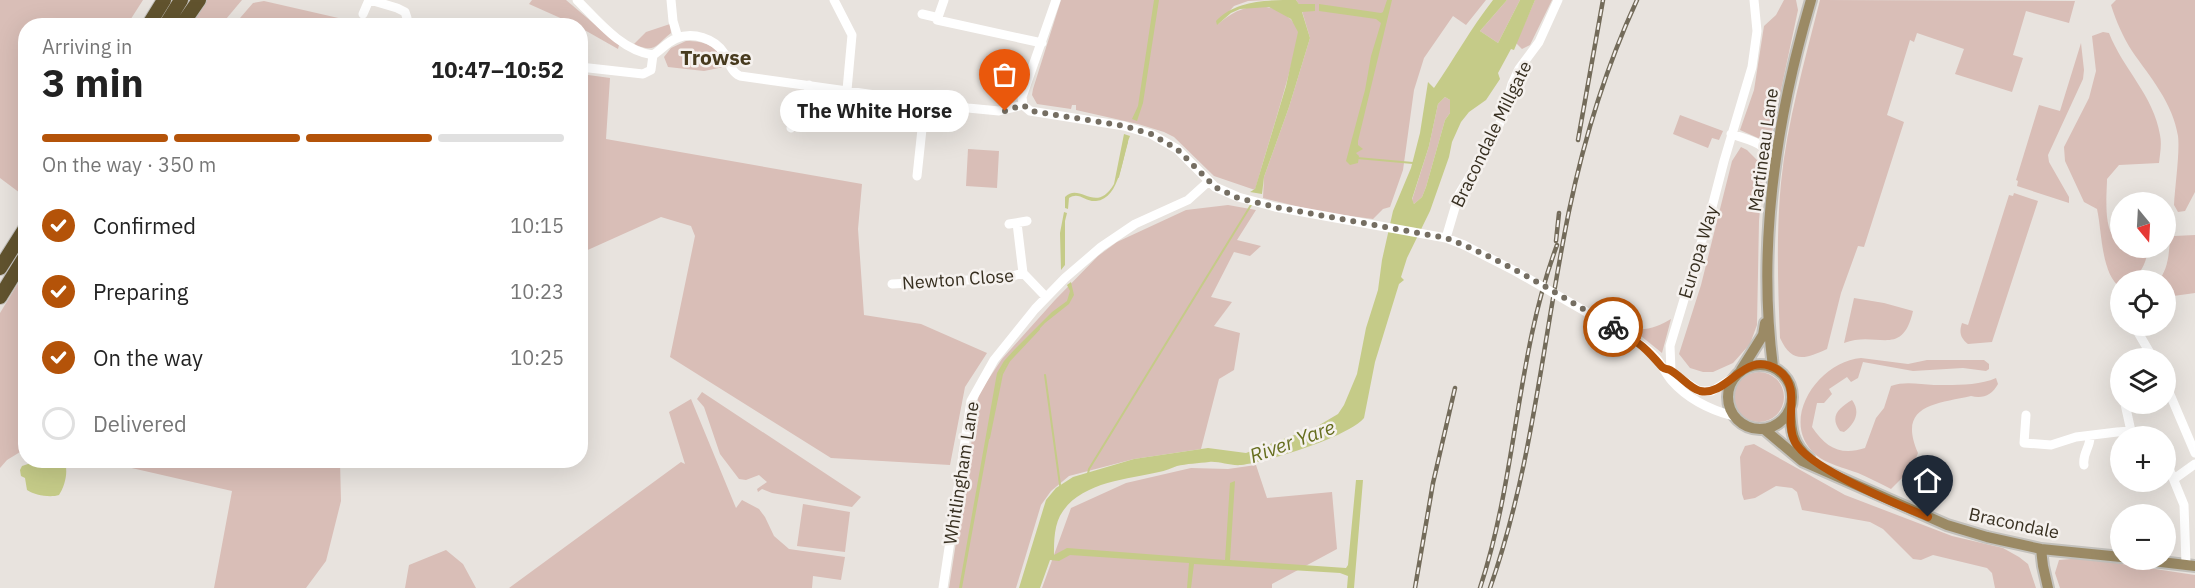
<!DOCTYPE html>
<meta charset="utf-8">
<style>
:root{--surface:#fff;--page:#f2f2f2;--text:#222;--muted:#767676;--line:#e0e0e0;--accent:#b45309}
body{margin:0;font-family:"IBM Plex Sans",sans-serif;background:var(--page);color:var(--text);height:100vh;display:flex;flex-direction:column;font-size:22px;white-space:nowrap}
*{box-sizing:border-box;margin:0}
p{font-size:20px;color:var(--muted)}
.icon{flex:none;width:33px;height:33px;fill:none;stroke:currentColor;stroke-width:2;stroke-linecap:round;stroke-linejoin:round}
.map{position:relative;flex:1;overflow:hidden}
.drawer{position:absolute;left:18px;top:18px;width:570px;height:450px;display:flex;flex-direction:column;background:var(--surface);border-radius:24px;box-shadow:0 6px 24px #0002}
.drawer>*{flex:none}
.needle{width:39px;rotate:162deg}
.controls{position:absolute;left:2110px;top:192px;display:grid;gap:12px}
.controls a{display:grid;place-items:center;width:66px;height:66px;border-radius:50%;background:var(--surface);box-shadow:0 6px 24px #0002;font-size:30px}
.pin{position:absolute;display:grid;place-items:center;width:51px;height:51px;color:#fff;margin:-62px -26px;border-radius:50% 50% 50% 0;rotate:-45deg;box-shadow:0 0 6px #0007}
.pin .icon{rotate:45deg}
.courier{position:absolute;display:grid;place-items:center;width:60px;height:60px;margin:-30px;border:4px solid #b45309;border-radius:50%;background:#fff;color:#222;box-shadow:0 2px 8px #0007}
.bubble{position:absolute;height:42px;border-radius:21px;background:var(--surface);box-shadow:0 6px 24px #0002;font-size:20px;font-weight:700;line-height:42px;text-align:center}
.summary em{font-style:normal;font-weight:700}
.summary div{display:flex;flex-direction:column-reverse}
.summary{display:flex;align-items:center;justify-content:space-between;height:102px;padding:0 24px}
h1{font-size:39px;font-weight:700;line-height:45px}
.bar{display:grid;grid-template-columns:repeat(4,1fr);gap:9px 6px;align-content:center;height:72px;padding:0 24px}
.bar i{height:8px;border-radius:4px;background:var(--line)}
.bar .selected{background:var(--accent)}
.bar p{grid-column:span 4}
ol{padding:0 24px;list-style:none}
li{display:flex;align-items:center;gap:18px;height:66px}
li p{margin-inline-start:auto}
li .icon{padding:6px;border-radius:50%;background:var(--accent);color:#fff;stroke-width:4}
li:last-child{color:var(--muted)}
li i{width:33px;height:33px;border:3px solid var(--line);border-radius:50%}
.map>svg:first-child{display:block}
.green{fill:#d9beb7}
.water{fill:#c5cb88;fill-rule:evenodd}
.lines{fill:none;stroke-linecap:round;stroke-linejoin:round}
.stream{stroke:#c5cb88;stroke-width:2}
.major-casing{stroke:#c3c1bc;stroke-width:14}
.highway-casing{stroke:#c3c1bc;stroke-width:16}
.minor{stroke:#fff;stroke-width:9}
.major{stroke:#9b8a65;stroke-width:10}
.highway{stroke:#61532e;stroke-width:14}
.rail-casing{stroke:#736b5a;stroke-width:4.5}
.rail{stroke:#f5f1ee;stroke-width:2;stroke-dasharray:7;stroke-linecap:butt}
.minor-bridge{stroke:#fff;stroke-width:9}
.done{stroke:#756e62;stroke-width:6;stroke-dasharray:0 10.8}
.route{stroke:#b45309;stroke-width:8}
.labels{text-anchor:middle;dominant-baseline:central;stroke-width:5;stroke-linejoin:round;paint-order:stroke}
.street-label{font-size:18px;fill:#372f20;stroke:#f5f1ee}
.water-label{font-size:20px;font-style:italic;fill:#666e1f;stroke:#f5f1ee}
.quarter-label{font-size:21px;font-weight:bold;fill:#473a1e;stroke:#f5f1ee}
</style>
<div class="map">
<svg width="2195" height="588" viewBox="0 0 2195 588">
<rect width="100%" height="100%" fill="#e8e3de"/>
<path class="green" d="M0,0H143L127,25L26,26V194L24,196L0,178Z
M206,0H242L221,25L189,26Z
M532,0H566L619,45L618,49L581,28L580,26L576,25L529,4Z
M1061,0H1267L1248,1L1234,6L1217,25C1233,11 1249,3 1271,8C1281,10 1296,21 1298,31C1299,40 1294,53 1292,62C1281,105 1267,147 1255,190L1214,176L1174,137L1164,132L1138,124L1076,110V105H1072L1071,109L1037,104L1032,95L1033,89Z
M1296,0H1486L1466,25L1453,16L1424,58L1414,90L1403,170L1390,207L1383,209L1373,219L1321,212L1263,198L1264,177L1289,107L1310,38L1302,11H1315V4H1299Z
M1507,0H1520L1498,43L1480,31Z
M1535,0H1552L1530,45L1522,49L1516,43Z
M1784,0H1796L1798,10L1771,137L1758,138L1740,130L1754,90L1764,26L1776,15Z
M1820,0L2075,1L2069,23L2026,11L2013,55L2023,58L2012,92L1955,74L1964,49L1917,33L1914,42L1910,40L1887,115L1904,122L1864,247L1858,246L1841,293L1827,349C1805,359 1792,364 1780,338C1778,287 1776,234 1781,183C1787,122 1805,60 1820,0Z
M2116,0H2195V192L2185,211L2178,212L2174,205C2175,186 2180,152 2178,136C2173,103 2150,77 2132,51C2123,37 2116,21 2111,5Z
M264,1L369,25H234L253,3Z
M670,24L671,33C654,47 655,53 634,44L646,32Z
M2103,32L2109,33C2123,69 2154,96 2160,135C2162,144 2160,154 2159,163L2119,165L2107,179C2107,195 2102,237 2121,241V248H2148C2147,261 2142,271 2133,280H2121V288C2101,275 2102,231 2097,209L2084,202L2065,161L2064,147L2089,98L2096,71L2092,36Z
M686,41C704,41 722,46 724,67L704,71L668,67L664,57L671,48Z
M2081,43L2084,70L2083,79L2048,155L2049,162L2069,197V203L2017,186L2018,181L2016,180L2039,105L2060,111Z
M581,74L610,78L606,139L862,184L858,229L864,315L921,324L987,353L965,387L950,465L831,458L670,357L695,236L691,226L661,217L581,253Z
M1445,97L1450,100V113L1445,120L1426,187L1422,197L1414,204L1412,200L1429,146L1438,104Z
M1680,115L1723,131L1719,140L1712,138L1708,148L1673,134Z
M1741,147L1747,150L1759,162L1763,175L1759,221L1757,325L1750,344L1733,363L1713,372H1703L1690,368L1679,354L1701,285L1732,161Z
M968,149L999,151L997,188L966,186Z
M2014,193L2038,201L1992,342L1968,344C1960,338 1959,332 1962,323L1968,325L2009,195L2013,196Z
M1228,205L1256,210L1237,240L1261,246L1250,256L1234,252L1211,297L1232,302L1214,326L1240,333L1234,370L1219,379L1201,449L1134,459L1069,476L1051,491L1041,505L1016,588H949L979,393L1002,359L1055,300L1098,256L1117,242L1186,210Z
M2195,235V293L2166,297V280H2159C2168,269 2169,254 2170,239L2174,236Z
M25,272V449L7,460L0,468V313Z
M1854,298L1884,303L1913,311C1902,359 1877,330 1844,343Z
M1671,319L1662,353L1631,328C1645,332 1659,326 1671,319Z
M1861,358L1908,364L1927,360H1984L1989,364V369L1986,371L1963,368L1913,371L1863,362L1858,378L1851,382L1847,377L1829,389L1832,394L1824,403H1817L1812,427C1826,448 1841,456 1865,448L1876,418L1884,408L1891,386C1904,381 1919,384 1934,385C1953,385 1978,386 1996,378L1998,384C1992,395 1983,399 1971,396C1935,404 1897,405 1918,453L1912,468L1891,489C1880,483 1869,478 1858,473C1844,468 1827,464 1816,455C1777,421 1819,361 1861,358Z
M1734 397a25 25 0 1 1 50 0a25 25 0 1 1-50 0Z
M702,392L861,497L852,507L772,493L762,489L758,492L757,489L767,482L759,475L746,480L739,479L720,454L704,407L697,399Z
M691,399L736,508L742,500L759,509L765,517L774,536L789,549L845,557L841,580L813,576L812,588H509L681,462L685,464L669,412Z
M1852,400C1861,412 1855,424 1844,432L1840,431C1829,416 1839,408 1852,400Z
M1754,444L1845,495L1952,536L2003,548L2019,557L2028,564L2036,588H1995L1992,573L1987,568L1933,555L1921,560L1913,559L1883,529L1870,522L1802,510L1797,492L1792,488L1776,486L1755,498L1744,500L1742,494L1740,457L1745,446Z
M101,461H340L341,501L326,561L306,588H214L232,491Z
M1256,465L1267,498L1332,492L1337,549L1272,584V588H1042L1071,508L1126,483L1191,468L1228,469Z
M803,504L850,512L845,552L797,546Z
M446,550L463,564L476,588H405L409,565Z
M2082,558L2195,575V588H2060L2055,573L2059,560Z"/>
<path class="water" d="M1154,0H1159L1143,103L1137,121L1132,119L1138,106Z
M1296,0L1299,4H1315V11L1302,12L1310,38L1289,107L1264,177L1262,194L1250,192L1255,189L1286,86L1298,32L1291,19L1269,7L1240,9L1231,13L1217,25L1216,21C1236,0 1267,0 1296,0Z
M1387,0H1392L1358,141V145L1363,149L1356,153L1359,156L1358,163L1350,165L1346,161L1365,90L1371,56L1381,23L1376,19L1319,11V4L1381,13L1383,12Z
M1493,0H1507L1480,31L1498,43L1520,0H1535L1514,50L1511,49L1498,73L1500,79L1486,100L1469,112L1461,122L1452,142L1449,157L1430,211L1407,258L1401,277L1404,280L1399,284L1375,362L1364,418C1348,437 1267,462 1241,465C1230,466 1219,461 1209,462C1199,463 1186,464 1177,466C1171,468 1165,471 1159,472C1128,479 1083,482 1063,511C1054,523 1054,541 1054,555L1067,548L1225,560L1230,483L1235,481L1230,560L1346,568L1348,565L1356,480H1363L1354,588H1347L1348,576L1340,573L1194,564L1191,588H1187L1189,563L1070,555L1059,561L1050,560L1040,588H1019L1046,500L1056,488L1073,477L1134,459L1208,448L1246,453L1316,427L1338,414L1344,405L1357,374L1366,328L1378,290L1382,260L1393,211L1411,168L1420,133L1428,82L1434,88C1454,59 1471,28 1493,0ZM1445,97L1450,100V113L1445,120L1426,187L1422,197L1414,204L1412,199L1429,146L1438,104Z
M1124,134L1130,136C1122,154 1121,199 1096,201C1085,202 1079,191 1069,198L1068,209L1065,208V197C1080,182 1096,215 1114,184Z
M1064,212L1067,213L1065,221V265L1061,270L1060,233Z
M1071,282L1074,295L1069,304L1045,323L1007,363L1001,374L962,588H959L997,373L1004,361L1015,349L1052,312L1067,301L1070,291L1067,285Z
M29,461H64C69,470 65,486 59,495C50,498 34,495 27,490L25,478L21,476L20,470L22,466L28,464Z"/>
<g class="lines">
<path class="stream" d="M1357,158L1413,163
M1118,177L1127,142
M1045,375L1060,485
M989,438L1002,374L1009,361L1039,329
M1088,474L1089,469L1251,205"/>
<defs>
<path id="major" d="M1728 397a32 32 0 1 1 64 0a32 32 0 1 1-64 0Z
M1773,367C1757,244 1776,119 1811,0
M1741,370L1763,335L1765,323
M1790,409C1791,430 1792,444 1809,458
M1764,429L1802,461L1947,525L1987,537L2041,549L2121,557
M2041,549L2043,566L2048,588
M2144,560L2195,566"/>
<path id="highway" d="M148,26L164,0
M165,26L181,0
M181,26L199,0
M0,268L26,227
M0,297L26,255"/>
</defs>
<use href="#major" class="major-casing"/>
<use href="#highway" class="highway-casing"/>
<path class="minor" d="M370,0L397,8L405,12L407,18L405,26
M577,0C598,21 622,51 653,55
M671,0L673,21L678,38
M834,0L852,35L847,90
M363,14L369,0
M922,14L935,17L937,20L1042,43
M937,20L944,0
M653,55C661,50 667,42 677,38C693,32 714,38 724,53C729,62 731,72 740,76L968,108L999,111L1023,105
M580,67L643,74L651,70L653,55
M1023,105L1030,111L1124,126L1151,134L1177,149L1215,187L1238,197L1275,207L1446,238L1464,245
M1023,105L1022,97L1056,0
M805,115L816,124
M791,128L805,115L809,85
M1731,134C1755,142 1768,142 1773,169
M917,176L925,101
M1017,223L1023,273L1046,297
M1009,224L1027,221
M1446,238L1459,194L1496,133L1504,112L1512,84L1519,69L1539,42L1558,0
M892,284L1006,278L1023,273
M1609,325C1626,335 1643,344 1656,358C1662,365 1666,374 1672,381C1688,399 1711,410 1733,416
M2136,329L2153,358
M1666,369L1699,391H1712L1733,378
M1671,371L1670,346L1712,207L1724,161L1752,67L1757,31L1754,0
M2117,379L2121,391
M2166,385L2195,453
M2125,404L2131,431
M2026,415L2024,443L2051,445L2076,437L2117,432L2131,431L2146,436
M2166,461L2184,505L2186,564
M2084,465C2082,454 2090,448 2090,437
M2174,479L2195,464
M943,588L971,401L994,360L1035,309L1065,278L1101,247L1135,224L1188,200L1209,181"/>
<use href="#major" class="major"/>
<use href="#highway" class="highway"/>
<defs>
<path id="rail" d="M1578,140L1603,0
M1556,241L1559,213
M1415,588L1433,483L1455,388
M1480,588C1517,476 1516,355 1557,245
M1490,588C1533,466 1543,337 1569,211C1584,139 1606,67 1637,0"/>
</defs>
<use href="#rail" class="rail-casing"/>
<use href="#rail" class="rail"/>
<path class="minor-bridge" d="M1464,245L1515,271L1609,325"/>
</g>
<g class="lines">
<path class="done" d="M1005,111L1023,105L1032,111L1124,126L1151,134L1177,149L1215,187L1238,198L1275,207L1446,238C1504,260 1560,295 1613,327"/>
<path class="route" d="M1613,327C1623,333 1634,339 1643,347C1650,353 1656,360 1662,367C1666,370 1666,368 1670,370C1681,376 1689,388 1700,391C1729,397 1744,348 1778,370C1803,387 1783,419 1795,442C1808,468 1899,505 1928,517"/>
</g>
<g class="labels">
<g class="street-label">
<text transform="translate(1491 134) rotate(-64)">Bracondale Millgate</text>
<text transform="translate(1763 150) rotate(-82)">Martineau Lane</text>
<text transform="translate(1698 252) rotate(-73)">Europa Way</text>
<text transform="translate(958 279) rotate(-4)">Newton Close</text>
<text transform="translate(961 473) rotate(-81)">Whitlingham Lane</text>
<text transform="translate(2014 523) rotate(12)">Bracondale</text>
</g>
<g class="water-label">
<text transform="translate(1292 441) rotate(-20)">River Yare</text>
</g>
<g class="quarter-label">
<text x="716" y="57">Trowse</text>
</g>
</g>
</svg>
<div class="controls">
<a><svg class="needle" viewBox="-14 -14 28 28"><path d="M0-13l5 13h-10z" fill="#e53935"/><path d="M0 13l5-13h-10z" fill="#767676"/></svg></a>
<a><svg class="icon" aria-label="locate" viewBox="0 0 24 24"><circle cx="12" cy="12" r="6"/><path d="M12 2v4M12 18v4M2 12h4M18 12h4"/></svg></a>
<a><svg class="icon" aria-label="layers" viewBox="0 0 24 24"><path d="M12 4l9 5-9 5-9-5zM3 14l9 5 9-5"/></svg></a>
<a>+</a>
<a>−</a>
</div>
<div class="pin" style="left:1005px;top:111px;background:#ea580c"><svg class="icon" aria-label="bag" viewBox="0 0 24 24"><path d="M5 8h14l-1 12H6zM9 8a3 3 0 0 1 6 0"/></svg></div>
<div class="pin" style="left:1928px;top:517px;background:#1f2937"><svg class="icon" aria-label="home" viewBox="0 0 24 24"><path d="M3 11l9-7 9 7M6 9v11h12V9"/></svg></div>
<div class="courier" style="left:1613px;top:327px"><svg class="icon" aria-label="bike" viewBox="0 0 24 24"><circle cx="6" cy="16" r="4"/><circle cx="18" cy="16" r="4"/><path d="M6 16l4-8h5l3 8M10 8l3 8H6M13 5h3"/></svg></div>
<div class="bubble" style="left:780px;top:90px;width:189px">The White Horse</div>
<section class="drawer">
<div class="summary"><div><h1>3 min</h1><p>Arriving in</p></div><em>10:47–10:52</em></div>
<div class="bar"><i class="selected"></i><i class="selected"></i><i class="selected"></i><i></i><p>On the way · 350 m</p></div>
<ol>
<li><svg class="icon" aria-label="check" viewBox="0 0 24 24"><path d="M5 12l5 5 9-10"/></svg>Confirmed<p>10:15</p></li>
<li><svg class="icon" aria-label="check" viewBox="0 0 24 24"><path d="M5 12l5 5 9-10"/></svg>Preparing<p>10:23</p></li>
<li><svg class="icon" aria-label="check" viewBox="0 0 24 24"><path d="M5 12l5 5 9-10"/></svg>On the way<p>10:25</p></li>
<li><i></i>Delivered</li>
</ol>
</section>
</div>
